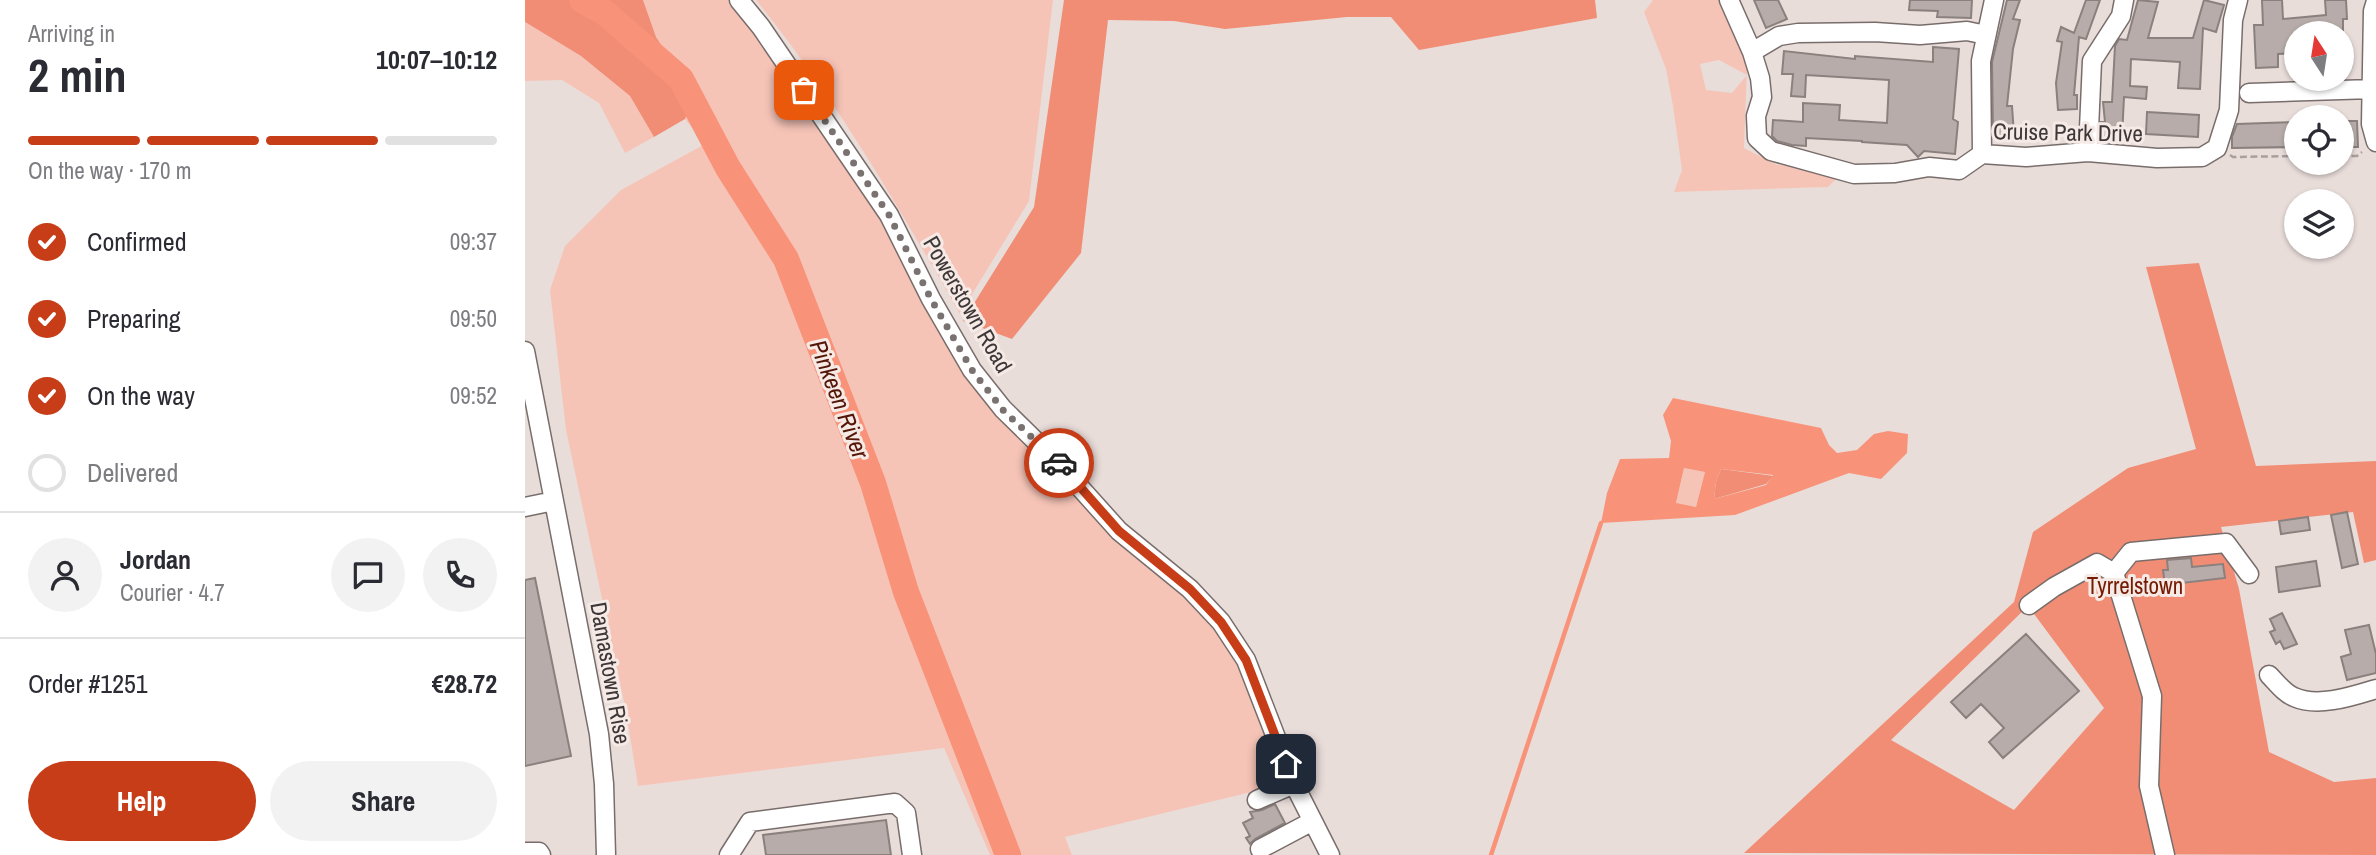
<!DOCTYPE html>
<meta charset="utf-8">
<style>
:root{--surface:#fff;--page:#f2f2f3;--text:#2b2b33;--muted:#7c7c81;--line:#e1e1e2;--accent:#c63d18}
body{margin:0;font-family:"Archivo Narrow",sans-serif;background:var(--page);color:var(--text);height:100vh;display:flex;flex-direction:column;font-size:26px;white-space:nowrap}
*{box-sizing:border-box;margin:0}
p{font-size:23px;color:var(--muted)}
.icon{flex:none;width:38px;height:38px;fill:none;stroke:currentColor;stroke-width:2;stroke-linecap:round;stroke-linejoin:round}
.map{position:relative;flex:1;overflow:hidden}
.drawer{display:flex;flex-direction:column;background:var(--surface);width:525px}
.drawer>*{flex:none}
.needle{width:46px;rotate:348deg}
.tools{position:absolute;left:1759px;top:21px;display:grid;gap:14px}
.tools a{display:grid;place-items:center;width:70px;height:70px;border-radius:50%;background:var(--surface);box-shadow:0 2px 5px #0004;font-size:35px}
.pin{position:absolute;display:grid;place-items:center;width:60px;height:60px;color:#fff;margin:-30px;border-radius:14px;box-shadow:0 4px 10px #0006}
.courier{position:absolute;display:grid;place-items:center;width:70px;height:70px;margin:-35px;border:5px solid #c63d18;border-radius:50%;background:#fff;color:#222;box-shadow:0 2px 9px #0007}
.summary em{font-style:normal;font-weight:700}
.summary div{display:flex;flex-direction:column-reverse}
.summary{display:flex;align-items:center;justify-content:space-between;height:119px;padding:0 28px}
h1{font-size:46px;font-weight:700;line-height:52px}
.bar{display:grid;grid-template-columns:repeat(4,1fr);gap:10px 7px;align-content:center;height:84px;padding:0 28px}
.bar i{height:9px;border-radius:5px;background:var(--line)}
.bar .active{background:var(--accent)}
.bar p{grid-column:span 4}
.line{display:flex;align-items:center;gap:18px;padding:0 28px;border-top:2px solid var(--line)}
.line div{flex:1}
.round{display:grid;place-items:center;flex:none;width:74px;height:74px;border-radius:37px;background:var(--page)}
ol{padding:0 28px;list-style:none}
li{display:flex;align-items:center;gap:21px;height:77px}
li p{margin-inline-start:auto}
li .icon{padding:7px;border-radius:50%;background:var(--accent);color:#fff;stroke-width:4}
li:last-child{color:var(--muted)}
li i{width:38px;height:38px;border:4px solid var(--line);border-radius:50%}
.cta{display:flex;gap:14px;margin-top:auto;padding:14px 28px}
.cta a{flex:1;height:80px;border-radius:42px;background:var(--accent);color:#fff;font-size:28px;font-weight:700;line-height:80px;text-align:center}
.cta a+a{background:var(--page);color:var(--text)}
main{display:flex;flex:1;min-height:0}
.map>svg:first-child{display:block}
.green{fill:#f6c4b7;fill-rule:evenodd}
.forest{fill:#f18d74;fill-rule:evenodd}
.water{fill:#f8937a;fill-rule:evenodd}
.lines{fill:none;stroke-linecap:round;stroke-linejoin:round}
.stream{stroke:#f8937a;stroke-width:4.5}
.river{stroke:#f8937a;stroke-width:26}
.building{fill:#b7aca9;stroke:#8a807d;stroke-width:2}
.minor-casing{stroke:#786d6b;stroke-width:21}
.path{stroke:#a99f9d;stroke-width:2.5;stroke-dasharray:7 3.5;stroke-linecap:butt}
.minor{stroke:#fff;stroke-width:18}
.done{stroke:#797270;stroke-width:7;stroke-dasharray:0 12.6}
.route{stroke:#c63d18;stroke-width:9}
.labels{text-anchor:middle;dominant-baseline:central;stroke-width:6;stroke-linejoin:round;paint-order:stroke}
.street-label{font-size:23px;fill:#3d3837;stroke:#f6eae7}
.park-label{font-size:23px;fill:#741b03;stroke:#f6eae7}
.water-label{font-size:24px;font-style:italic;fill:#541606;stroke:#f6eae7}
</style>
<main>
<section class="drawer">
<div class="summary"><div><h1>2 min</h1><p>Arriving in</p></div><em>10:07–10:12</em></div>
<div class="bar"><i class="active"></i><i class="active"></i><i class="active"></i><i></i><p>On the way · 170 m</p></div>
<ol>
<li><svg class="icon" aria-label="check" viewBox="0 0 24 24"><path d="M5 12l5 5 9-10"/></svg>Confirmed<p>09:37</p></li>
<li><svg class="icon" aria-label="check" viewBox="0 0 24 24"><path d="M5 12l5 5 9-10"/></svg>Preparing<p>09:50</p></li>
<li><svg class="icon" aria-label="check" viewBox="0 0 24 24"><path d="M5 12l5 5 9-10"/></svg>On the way<p>09:52</p></li>
<li><i></i>Delivered</li>
</ol>
<div class="line" style="height:126px"><a class="round"><svg class="icon" aria-label="person" viewBox="0 0 24 24"><circle cx="12" cy="8" r="4"/><path d="M4 21q1-7 8-7t8 7"/></svg></a><div><b>Jordan</b><p>Courier · 4.7</p></div><a class="round"><svg class="icon" aria-label="chat" viewBox="0 0 24 24"><path d="M4 5h16v11H9l-5 4z"/></svg></a><a class="round"><svg class="icon" aria-label="phone" viewBox="0 0 24 24"><path d="M5 4h4l2 5-3 2q2 4 5 5l2-3 5 2v4C11 20 4 13 5 4z"/></svg></a></div>
<div class="line" style="height:91px"><div>Order #1251</div><b>€28.72</b></div>
<div class="cta"><a>Help</a><a>Share</a></div>
</section>
<div class="map">
<svg width="1851" height="855" viewBox="0 0 1851 855">
<rect width="100%" height="100%" fill="#e9ddda"/>
<path class="green" d="M118,0H207L360,222L443,373L592,543L663,592L696,631L716,667L755,785L540,837L547,855H465L419,748L113,786L101,711L41,430L25,290L40,246L96,190L180,144L160,119L170,95L131,37Z
M231,0H528L504,201L435,314C373,206 310,97 231,0Z
M1128,0H1196L1222,67L1219,148L1252,165L1260,164L1314,176L1303,187L1149,192L1157,170L1148,106L1141,69L1119,12ZM1194,60L1222,75L1207,93L1181,90L1175,64Z
M0,22L56,56L105,96L129,137L100,153L74,103L37,80L0,81Z
M1159,468L1180,472L1171,507L1151,504Z"/>
<path class="forest" d="M0,0H118L131,37L170,96L160,119L129,137L105,96L56,56L0,22Z
M539,0H1070L1072,18L894,50L866,17H822L700,29L649,21L583,20L556,253L487,339L438,321L509,207Z
M1674,263L1731,466L1851,461V560L1839,563L1828,512L1696,527L1714,589L1744,752L1809,782L1851,778V855L1219,853L1489,602L1508,532L1603,468L1671,449L1621,267ZM1503,606L1579,708L1489,810L1366,740Z
M1196,469L1249,476L1241,484L1189,499L1191,482Z"/>
<path class="water" d="M1148,398L1296,428L1304,445L1312,453L1332,450L1349,434L1363,431L1383,434L1382,453L1356,479L1324,473L1210,515L1076,523L1082,493L1095,459L1144,458L1146,441L1138,415ZM1159,468L1180,472L1171,507L1151,503ZM1196,469L1248,475V476L1241,485L1189,499L1191,482Z"/>
<g class="lines">
<path class="stream" d="M966,855L1076,523"/>
<path class="river" d="M57,0L79,12L156,79L203,168L261,259L348,483L381,592L483,855"/>
</g>
<path class="building" d="M1229,0H1253L1262,19L1241,28Z
M1385,0H1447L1446,18L1412,17L1413,11L1384,10Z
M1482,0H1495L1488,19L1495,20L1488,49L1482,106H1487L1489,134L1468,136L1467,62Z
M1561,0H1575L1561,39L1554,37L1549,95H1552V109L1533,110L1531,83L1537,42L1532,41L1536,27L1549,33Z
M1613,0L1633,2L1623,38H1668L1679,0L1699,5L1691,32L1678,28L1675,89L1653,88L1655,62L1606,59L1605,86L1622,87L1621,99L1599,97L1597,137L1575,136L1576,122H1580L1578,102H1587L1590,46L1594,39L1602,40Z
M1737,0H1757L1758,19L1801,15L1800,0H1821L1822,19H1818V33H1771V53L1753,54V67L1731,68L1729,25H1738Z
M1408,47L1434,49L1428,119L1433,122L1430,154L1399,151L1393,157L1382,145L1337,142V141L1281,138V146L1267,145L1252,141L1247,136L1248,120L1278,122V103L1315,105L1314,120L1362,123L1364,80L1281,75L1280,97L1266,96L1268,74H1257L1259,51L1330,59V56L1408,62Z
M1622,112L1674,115L1673,137L1621,134Z
M1817,121H1832L1833,147H1816Z
M1771,122V147L1707,148V137L1712,124Z
M1822,512L1833,564L1817,568L1806,515Z
M1783,517L1785,530L1756,534L1754,521Z
M1666,558L1667,567L1698,564L1700,578L1640,585L1638,570H1643L1642,560Z
M1791,561L1795,586L1754,592L1751,567Z
M10,578L46,756L0,766V580Z
M1757,613L1772,644L1759,649L1755,641L1751,644L1745,632L1750,630L1745,619Z
M1844,625L1851,654V673L1822,680L1816,657L1826,654L1820,630Z
M1501,634L1554,691L1478,758L1464,742L1479,728L1456,704L1441,718L1426,702Z
M750,804L760,823L730,839L725,844L721,838L725,836L718,823L728,818L725,812L737,810Z
M361,820L366,855H241L238,835Z"/>
<g class="lines">
<defs>
<path id="minor" d="M214,0L236,27L364,215L406,299L447,370L478,409L533,463L594,531L665,589L696,622L721,660L769,784L805,855
M1204,0L1227,52L1235,78L1237,97L1231,116L1232,138L1246,151L1329,174L1370,173L1404,167L1434,170L1457,154L1501,157L1563,152L1632,158L1677,157L1692,148L1704,110L1708,20L1713,0
M1851,1L1848,11L1846,124L1851,142
M1227,52L1254,36L1273,33L1350,32L1395,35L1442,31L1461,35
M1724,93L1847,89
M1563,152L1567,61L1596,16L1599,0
M1457,154L1456,61L1469,0
M0,351L74,734L79,784L81,855
M0,507L29,501
M1589,573L1606,552L1701,543L1724,574
M1504,605L1529,587L1572,563L1589,573L1627,696L1624,786L1640,855
M1744,675C1752,683 1759,693 1769,697C1793,708 1828,696 1851,689
M732,800L769,784
M735,849L786,822
M0,852H14L16,855
M204,855L225,822L370,803L381,813L387,855"/>
</defs>
<use href="#minor" class="minor-casing"/>
<path class="path" d="M1705,155L1708,157L1771,156
M1816,156H1832L1837,152"/>
<use href="#minor" class="minor"/>
</g>
<g class="lines">
<path class="done" d="M279,90L364,215L406,299L447,370L478,410L534,463"/>
<path class="route" d="M534,463L594,531L665,589L696,622L721,660L761,764"/>
</g>
<g class="labels">
<g class="street-label">
<text transform="translate(1543 132) rotate(1)">Cruise Park Drive</text>
<text transform="translate(443 304) rotate(60)">Powerstown Road</text>
<text transform="translate(86 673) rotate(80)">Damastown Rise</text>
</g>
<g class="park-label">
<text x="1610" y="585">Tyrrelstown</text>
</g>
<g class="water-label">
<text transform="translate(315 399) rotate(69)">Pinkeen River</text>
</g>
</g>
</svg>
<div class="tools">
<a><svg class="needle" viewBox="-14 -14 28 28"><path d="M0-13l5 13h-10z" fill="#e53935"/><path d="M0 13l5-13h-10z" fill="#7c7c81"/></svg></a>
<a><svg class="icon" aria-label="locate" viewBox="0 0 24 24"><circle cx="12" cy="12" r="6"/><path d="M12 2v4M12 18v4M2 12h4M18 12h4"/></svg></a>
<a><svg class="icon" aria-label="layers" viewBox="0 0 24 24"><path d="M12 4l9 5-9 5-9-5zM3 14l9 5 9-5"/></svg></a>
</div>
<div class="pin" style="left:279px;top:90px;background:#ea580c"><svg class="icon" aria-label="bag" viewBox="0 0 24 24"><path d="M5 8h14l-1 12H6zM9 8a3 3 0 0 1 6 0"/></svg></div>
<div class="pin" style="left:761px;top:764px;background:#1f2937"><svg class="icon" aria-label="home" viewBox="0 0 24 24"><path d="M3 11l9-7 9 7M6 9v11h12V9"/></svg></div>
<div class="courier" style="left:534px;top:463px"><svg class="icon" aria-label="car" viewBox="0 0 24 24"><path d="M5 17H2v-5l4-1 3-4h7l3 4 3 1v5h-3M9 17h6M6 11h13"/><circle cx="7" cy="17" r="2"/><circle cx="17" cy="17" r="2"/></svg></div>
</div>
</main>
